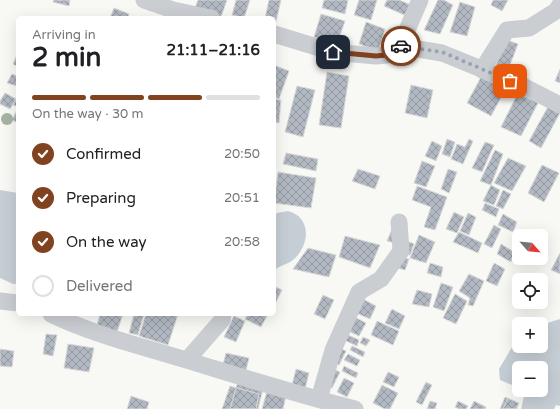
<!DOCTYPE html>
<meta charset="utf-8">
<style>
:root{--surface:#fff;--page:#f6f6f6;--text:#202124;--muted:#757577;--line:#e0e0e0;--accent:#80421f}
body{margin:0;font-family:"Varela Round",sans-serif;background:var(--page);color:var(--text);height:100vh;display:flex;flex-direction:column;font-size:15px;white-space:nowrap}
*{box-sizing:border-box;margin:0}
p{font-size:13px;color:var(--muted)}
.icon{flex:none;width:22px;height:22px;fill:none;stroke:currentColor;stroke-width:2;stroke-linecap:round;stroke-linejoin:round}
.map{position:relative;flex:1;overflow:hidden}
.details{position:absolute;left:16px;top:16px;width:260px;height:300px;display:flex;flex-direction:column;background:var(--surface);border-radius:6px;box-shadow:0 4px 16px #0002}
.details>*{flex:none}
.needle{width:26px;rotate:117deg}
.controls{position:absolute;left:512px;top:229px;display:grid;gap:8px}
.controls a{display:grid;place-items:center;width:36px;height:36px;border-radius:6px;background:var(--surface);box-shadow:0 4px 16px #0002;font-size:20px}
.pin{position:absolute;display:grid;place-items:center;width:34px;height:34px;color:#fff;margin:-17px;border-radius:8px;box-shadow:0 2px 6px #0006}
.courier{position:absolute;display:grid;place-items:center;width:40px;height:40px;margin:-20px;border:3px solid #80421f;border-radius:50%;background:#fff;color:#222;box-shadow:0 1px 5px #0007}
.headline em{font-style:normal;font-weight:800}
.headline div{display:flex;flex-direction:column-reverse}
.headline{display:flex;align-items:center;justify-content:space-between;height:68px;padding:0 16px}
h1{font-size:26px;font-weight:800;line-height:30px}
.bar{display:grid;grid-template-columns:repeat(4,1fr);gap:6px 4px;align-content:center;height:48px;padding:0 16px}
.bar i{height:5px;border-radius:3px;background:var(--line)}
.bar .selected{background:var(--accent)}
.bar p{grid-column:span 4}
ol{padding:0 16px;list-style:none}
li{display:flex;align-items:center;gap:12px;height:44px}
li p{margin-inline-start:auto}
li .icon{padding:4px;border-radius:50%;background:var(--accent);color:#fff;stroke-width:4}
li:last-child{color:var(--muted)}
li i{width:22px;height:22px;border:2px solid var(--line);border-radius:50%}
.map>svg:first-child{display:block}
.water{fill:#c6ced5}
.building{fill:url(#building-cross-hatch);stroke:#dadad8}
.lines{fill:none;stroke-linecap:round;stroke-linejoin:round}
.street{stroke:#cacdd1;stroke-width:17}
.tree{fill:#a6b3a3}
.done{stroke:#98a3af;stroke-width:4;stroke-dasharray:0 7.2}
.route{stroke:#80421f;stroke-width:5}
</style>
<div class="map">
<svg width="560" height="409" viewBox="0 0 560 409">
<defs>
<pattern id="building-cross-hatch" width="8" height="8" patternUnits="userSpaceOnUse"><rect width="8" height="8" fill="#b2b8c1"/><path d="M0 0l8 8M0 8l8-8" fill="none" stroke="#949aa3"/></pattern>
</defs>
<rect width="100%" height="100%" fill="#f8f9f5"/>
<path class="water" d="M0,190L18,193V284H13L0,278Z
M288,211C312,217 310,246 293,260C287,265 279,265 274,271V215L277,213Z
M560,319V406L556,405L554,409H521L525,392L522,390H541V368H519V388L500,380L499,369L512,347L519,341V346H541V325Z"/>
<path class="building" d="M54,0H70L69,6L53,2Z
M198,0H227L221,17L195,8Z
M236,0H250L244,18L232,15Z
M269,0H281L276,22H274V18H265Z
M324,0H348L345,14L322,8Z
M359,0H377L371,20L354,15Z
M387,0H399L416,7L411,18L384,6Z
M438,0H444L453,5L440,34L424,30Z
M493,0H508L502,11L491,5Z
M460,2L475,7L467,36L450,32Z
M114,8L129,14L128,18H110Z
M321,14L345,21L337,44L314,37Z
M366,22L385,29L378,51L359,44Z
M507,40L518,44L508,70L496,65Z
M18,52V67L13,64Z
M274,65L289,71L279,99L274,97Z
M560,69V83L555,81Z
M327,72L349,76L341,128L319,125Z
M12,74L18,76L17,86L7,83Z
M481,77L505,90L491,116L467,103Z
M411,85L433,90L427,118L405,113Z
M297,86L315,90L303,137L285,132Z
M5,93L16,99L10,109L0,104V101Z
M518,93L538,103L521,136L501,127Z
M17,96L18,97V107L13,105Z
M274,99L281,100L279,123L274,122Z
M549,105L560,113L541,148L529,141Z
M17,110H18V123L12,120Z
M447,139L455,142L450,157L442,154Z
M469,139L473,141L463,164L451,159L457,144L465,147Z
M432,141L442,146L436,161L425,156Z
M485,142L494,145L482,172L472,168Z
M495,150L503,154L491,185L480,181Z
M286,153L318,159L316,171L283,164Z
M508,158L526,166L512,191L494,183Z
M422,161L435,166L426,187L414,183Z
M542,165L559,173L544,202L528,193Z
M358,169L380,176L375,189L352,181Z
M448,169L457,172L449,193L441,189Z
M278,172L316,178L311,208L274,203Z
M491,185L500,190L494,205L483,201Z
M417,186L447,197L435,230L424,227L431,207L412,200Z
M503,190L511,194L503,209L496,206Z
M485,203L499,209L496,217L482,210Z
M454,212L464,217L457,233L446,229Z
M468,213L476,217L469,235L460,231Z
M503,214L517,222L513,232L498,225Z
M494,225L501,229L492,248L484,244Z
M393,227L399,244L387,241Z
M459,232L482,243L478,253L453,242Z
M419,235L435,242L426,263L410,258Z
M345,236L380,245L370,268L339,257Z
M403,239L414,244L410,255L398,250Z
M501,244L514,252L511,262L497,254Z
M308,248L336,255L329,277L293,269Z
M560,253V274L551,270Z
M397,256L409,259L405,270L394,267Z
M430,263L443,267L441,277L427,273Z
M494,263L505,269L497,286L486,281Z
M469,274L484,281L473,306L468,305L470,298L459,291Z
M441,283L453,287L444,311L433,307Z
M274,286L282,290L274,306Z
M417,290L432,294L429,307L412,304Z
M455,294L467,301L456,324L443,318Z
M323,295L334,300L325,319L314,314Z
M363,299L376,306L370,319L356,313Z
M392,309L405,316L399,329L385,323Z
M100,314H123L117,332L97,325Z
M134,314H144L138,335L129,333Z
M146,314H178L168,345L139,336Z
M248,314H268L261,327L245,319Z
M234,316L245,321L236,342L224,337Z
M353,316L366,323L359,336L346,330Z
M377,321L399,331L393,345L371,335Z
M344,333L359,340L357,346L342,339Z
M46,334L57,335L53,356L43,354Z
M363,337L370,340L366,346L360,343Z
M68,344L94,348L89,372L64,368Z
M352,346L365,352L363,357L350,350Z
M339,348L346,351L339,365L333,362Z
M0,349L14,351L12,367L0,366Z
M226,353L249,358L246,370L223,365Z
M348,354L360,360L357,366L344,360Z
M344,366L358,373L356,378L342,371Z
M296,369L309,373L305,389L292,385Z
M333,369L340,372L332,388L325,385Z
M388,372L399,377L394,387L383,382Z
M344,378L354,383L347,397L337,392Z
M238,381L263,389L258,409H230Z
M426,382L432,385L422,405L416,402Z
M382,385L398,393L390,409H385L373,403Z
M230,386L259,394L256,409H222Z
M267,391L286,396L283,409H262Z
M131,396L149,402L147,409H127Z
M505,397L519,403L517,409H500Z
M508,398L519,403L516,409H503Z
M430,401L437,403L435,409H427Z
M458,401L468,406L466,409H459L455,407Z
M474,401L486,407L485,409H470Z"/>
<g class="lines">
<path class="street" d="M144,0L173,10L211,18
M274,34L333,52L376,56L396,54L400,46L442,53L523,86L560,105
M400,46L420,0
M482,70L507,30L529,28L556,11L560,5
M0,301L18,303
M51,314C94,335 141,346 186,360C242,377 298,395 355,409
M187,360L222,320L223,314
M319,399L333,350L359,292L381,279L401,251L399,222"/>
</g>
<circle class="tree" cx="7" cy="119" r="6"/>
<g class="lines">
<path class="done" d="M401,46L442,52L510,81"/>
<path class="route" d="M333,52L376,56L396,54L401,46"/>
</g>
</svg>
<div class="controls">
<a><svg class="needle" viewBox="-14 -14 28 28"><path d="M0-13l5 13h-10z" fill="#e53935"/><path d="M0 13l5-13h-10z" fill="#757577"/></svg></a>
<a><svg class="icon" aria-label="locate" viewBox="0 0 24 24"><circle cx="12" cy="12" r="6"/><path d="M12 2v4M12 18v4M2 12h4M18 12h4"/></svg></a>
<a>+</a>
<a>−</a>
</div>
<div class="pin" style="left:510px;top:81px;background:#ea580c"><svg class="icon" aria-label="bag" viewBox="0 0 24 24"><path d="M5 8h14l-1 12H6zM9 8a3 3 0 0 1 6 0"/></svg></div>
<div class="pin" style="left:333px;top:52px;background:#1f2937"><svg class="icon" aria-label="home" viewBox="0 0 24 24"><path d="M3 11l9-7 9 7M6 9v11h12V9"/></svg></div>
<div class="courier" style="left:401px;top:46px"><svg class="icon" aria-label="car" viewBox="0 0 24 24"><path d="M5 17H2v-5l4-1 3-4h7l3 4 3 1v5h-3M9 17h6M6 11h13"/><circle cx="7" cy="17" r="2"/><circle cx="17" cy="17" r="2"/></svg></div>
<section class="details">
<div class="headline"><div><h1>2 min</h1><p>Arriving in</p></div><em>21:11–21:16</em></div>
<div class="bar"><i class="selected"></i><i class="selected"></i><i class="selected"></i><i></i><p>On the way · 30 m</p></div>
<ol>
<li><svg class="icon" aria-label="check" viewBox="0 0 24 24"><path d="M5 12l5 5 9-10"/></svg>Confirmed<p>20:50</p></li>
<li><svg class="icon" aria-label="check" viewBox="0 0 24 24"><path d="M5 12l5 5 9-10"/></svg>Preparing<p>20:51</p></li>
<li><svg class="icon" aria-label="check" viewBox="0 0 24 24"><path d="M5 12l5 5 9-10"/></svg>On the way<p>20:58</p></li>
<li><i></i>Delivered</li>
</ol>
</section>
</div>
